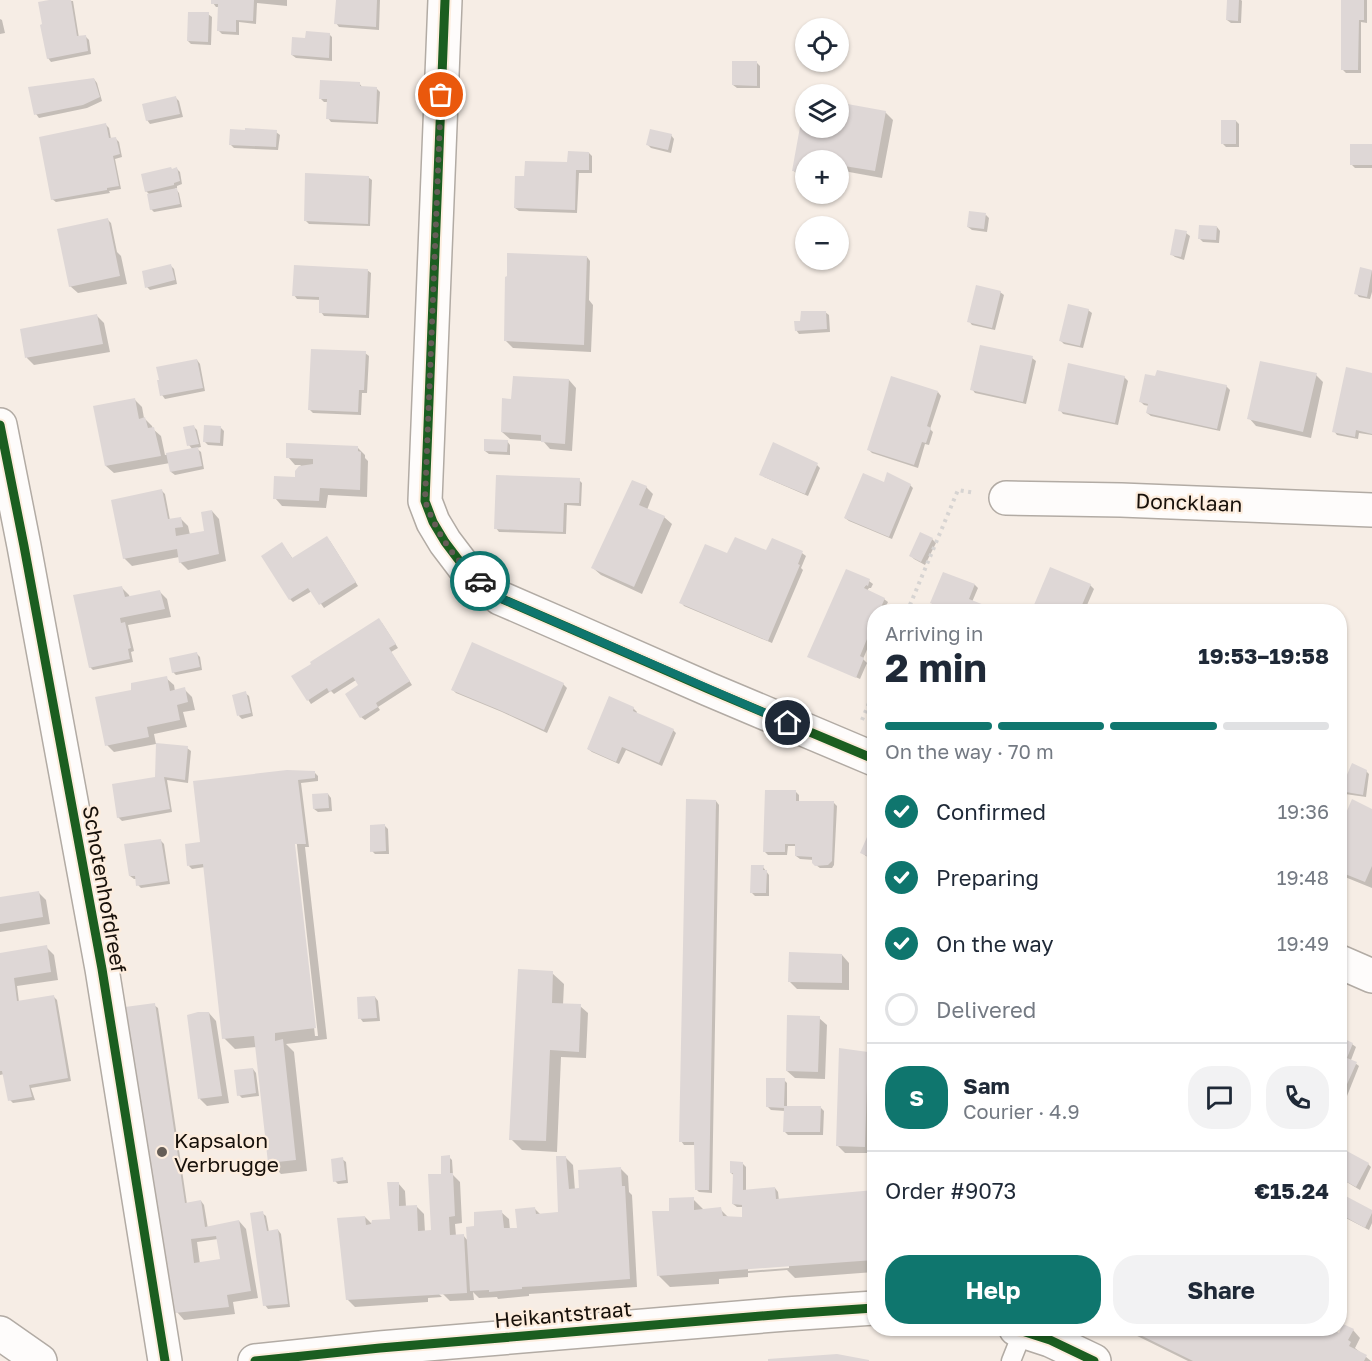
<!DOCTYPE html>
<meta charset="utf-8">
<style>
:root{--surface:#fff;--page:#f2f2f3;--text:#1f2937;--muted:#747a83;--line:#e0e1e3;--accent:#0f766e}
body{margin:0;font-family:"Golos Text",sans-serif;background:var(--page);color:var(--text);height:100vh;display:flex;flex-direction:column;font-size:22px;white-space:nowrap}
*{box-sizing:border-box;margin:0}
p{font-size:20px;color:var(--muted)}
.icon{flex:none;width:33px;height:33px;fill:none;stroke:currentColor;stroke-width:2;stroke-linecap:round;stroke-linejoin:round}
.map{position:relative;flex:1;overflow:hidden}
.sheet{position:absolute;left:867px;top:604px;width:480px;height:732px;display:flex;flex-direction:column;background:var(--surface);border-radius:24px;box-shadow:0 2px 4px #0004}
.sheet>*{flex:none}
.tools{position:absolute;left:795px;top:18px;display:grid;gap:12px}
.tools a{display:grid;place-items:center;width:54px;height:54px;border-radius:50%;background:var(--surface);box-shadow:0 2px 4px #0004;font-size:30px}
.pin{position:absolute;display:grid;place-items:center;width:51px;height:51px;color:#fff;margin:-26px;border:3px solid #fff;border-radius:50%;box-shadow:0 2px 6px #0007}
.courier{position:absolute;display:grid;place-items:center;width:60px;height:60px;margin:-30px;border:4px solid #0f766e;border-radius:50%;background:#fff;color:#222;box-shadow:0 2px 8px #0007}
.overview em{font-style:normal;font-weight:700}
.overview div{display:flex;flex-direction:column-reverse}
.overview{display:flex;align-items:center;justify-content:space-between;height:102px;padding:0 18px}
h1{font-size:39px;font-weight:700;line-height:45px}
.bar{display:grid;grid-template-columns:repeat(4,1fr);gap:9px 6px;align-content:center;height:72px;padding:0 18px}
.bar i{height:8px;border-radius:4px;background:var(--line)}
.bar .active{background:var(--accent)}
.bar p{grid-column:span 4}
.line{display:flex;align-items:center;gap:15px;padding:0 18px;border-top:2px solid var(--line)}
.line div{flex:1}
.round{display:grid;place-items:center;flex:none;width:63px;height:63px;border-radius:24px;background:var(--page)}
ol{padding:0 18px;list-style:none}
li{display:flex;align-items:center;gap:18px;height:66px}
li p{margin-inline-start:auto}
li .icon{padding:6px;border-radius:50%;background:var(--accent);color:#fff;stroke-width:4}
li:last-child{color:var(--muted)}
li i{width:33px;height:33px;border:3px solid var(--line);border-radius:50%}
.primary-button{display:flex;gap:12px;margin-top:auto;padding:12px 18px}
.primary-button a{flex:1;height:69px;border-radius:24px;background:var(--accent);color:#fff;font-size:24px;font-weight:700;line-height:69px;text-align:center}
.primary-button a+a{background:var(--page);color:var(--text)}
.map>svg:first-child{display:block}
.shadow{fill:#0003;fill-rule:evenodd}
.building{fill:#ded7d6;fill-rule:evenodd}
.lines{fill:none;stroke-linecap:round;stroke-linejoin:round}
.service-casing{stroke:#b2aba4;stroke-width:21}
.minor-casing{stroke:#b2aba4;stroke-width:36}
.path{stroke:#d7d4d2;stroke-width:4;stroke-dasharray:3 4.5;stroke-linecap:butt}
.service{stroke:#fefcfb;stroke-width:18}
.minor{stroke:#fefcfb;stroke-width:33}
.cycleway-casing{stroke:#fdedde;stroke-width:13}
.cycleway{stroke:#1b5e20;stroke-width:9}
.done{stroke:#655d57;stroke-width:6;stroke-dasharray:0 10.8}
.route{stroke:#0f766e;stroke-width:8}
.poi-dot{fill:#655d57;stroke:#fdedde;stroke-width:2}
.labels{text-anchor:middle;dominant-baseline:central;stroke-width:4.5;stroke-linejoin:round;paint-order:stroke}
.street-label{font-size:21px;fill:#17100a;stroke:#fdedde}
.poi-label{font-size:21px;fill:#17100a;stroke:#fdedde;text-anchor:start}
</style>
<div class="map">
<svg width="1372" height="1361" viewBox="0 0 1372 1361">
<rect width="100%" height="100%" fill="#f6ede5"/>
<path class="shadow" d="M58,0L73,1L79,38L85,36L89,40L91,54L51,62L48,58Z
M213,0H287V6L257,3L256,24L239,22V35L222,34L218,30L219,7H216L213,3Z
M337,0H380L379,30L339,27L336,23Z
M1228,0H1241L1242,1L1241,23H1231L1227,20Z
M1343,0H1367V23L1361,22V73H1346L1343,70Z
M208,14L212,17L211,45L191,44L188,41Z
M0,19L2,20L5,33L0,34Z
M329,34L332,37V61L296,58L292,55L306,40Z
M757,63L760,66V88H737L733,85Z
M94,79L97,83L102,101L87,108L39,118L36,114Z
M359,83L363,88H376L380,92L378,124L331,122L328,118L329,102H324L320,98Z
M176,98L179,101L183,117L150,124L147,120Z
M885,112L893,120L882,178L838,170V160H806V179L801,178L794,171L806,128H838Z
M1236,121L1239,124V147H1226L1223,144Z
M105,124L109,128L111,139L115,138L119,142L122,157L115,159L121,189L109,191L110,193L56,202L52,199Z
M276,132L280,135L278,150L234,148L231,145Z
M671,135L674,139L671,153L651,148L648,145Z
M1372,146V168H1355L1352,165Z
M589,153L592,156V173H579L577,213L519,211L515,208L525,178L569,163Z
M177,169L180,172L182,184L177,186V188H175L179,193L182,207L154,212L151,209L150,195L146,191Z
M368,177L372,180L370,226L309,224L305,220Z
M986,215L989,218L987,232L972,230L968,227Z
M108,220L111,223L117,252L121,256L127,284L78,293L70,286Z
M1217,227L1220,231L1219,243L1203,242L1200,239Z
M1186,233L1190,236L1184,260L1175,257L1171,254Z
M587,257L590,261L589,300L593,305L591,352L513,348L506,341Z
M170,265L174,269L177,284L150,290L147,287Z
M1361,269L1372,271V292L1370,299L1359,297L1356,293Z
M367,270L371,273L369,318L324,316L321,312V300L297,299L294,295Z
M1000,292L1004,295L995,330L972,325L969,321Z
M1088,310L1092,313L1083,348L1064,344L1060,340Z
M825,312L829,315L830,332L799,334L796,330L802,322Z
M96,315L104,323L110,352L34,365L27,358L22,330Z
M365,353L369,356L367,393H362L361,415L313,413L310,410Z
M1032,358L1036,361L1026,404L975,393L972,389Z
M197,360L200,364L205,391L165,399L162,395L161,381Z
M1316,375L1323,382L1311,438L1256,426L1249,418Z
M1372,375V435L1359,433L1358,439L1337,435L1334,431Z
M1124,377L1128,381L1118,425L1063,414L1060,410Z
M569,380L576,388L572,451L550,449L543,441L510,439L502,432L513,400Z
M1226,386L1230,390L1220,431L1151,416L1147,413L1149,406L1144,405L1140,401Z
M938,392L941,396L930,429L933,432L929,445L925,444L918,468L872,453L869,450Z
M134,399L142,407L144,418L152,426L153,429L161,436L165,455L193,450L189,445L194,427L197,430L201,447L196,448L201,452L204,469L175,475L171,472L170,463L114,473L106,466Z
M220,427L224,431L223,446L208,445L205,442Z
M507,441L510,445V455L489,454L485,451Z
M358,448L365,455V458L368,461L367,497L328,495L326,508L282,506L275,498L296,478V472L301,465H295L288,457Z
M817,465L820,468L808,496L764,477L761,474Z
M579,480L582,483L581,506L567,505L566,534L499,532L496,528Z
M885,484L910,485L913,488L892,539L849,521L845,518Z
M646,487L653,494L647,510L664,517L672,524L642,594L601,575L593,568Z
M162,491L165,494L170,520L180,518L188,526L190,535L205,532L212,511L219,519L226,561L188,570L180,562L179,557L132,566L124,558Z
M932,539L936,543L925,565L914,559L911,556Z
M772,540L802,553L806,556L801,568L803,570L772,643L684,606L681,602L728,555L767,552Z
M330,541L358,586L324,608L312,591L293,602L290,599L282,544L293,559Z
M944,574L975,585L978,588L972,602L988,609L992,612H943L944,610L935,606L932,603Z
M869,581L873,584L871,588H869L867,591L884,599L888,602L883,612H874V633L863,659L867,663L860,679L809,656Z
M1090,585L1094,589L1084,612H1033Z
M121,587L129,595L130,598L160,592L167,599L171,617L128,625L134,651L131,652L133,662L93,670L90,667Z
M382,623L398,648L391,652L412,685L378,707L380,710L365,720L361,717L360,686L356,680L334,694L331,691L311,704L293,677Z
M473,644L563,684L567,688L547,733L502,712L456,693L452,689Z
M197,654L200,657L202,670L176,675L173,672Z
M166,678L174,685L175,691L184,689L192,697L195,710L183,712L187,727L154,734L156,744L114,752L107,745L133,691Z
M245,693L249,696L253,716L242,719L239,716Z
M633,708L637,712L636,714L673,730L676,733L662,766L626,750L619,764L592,752L588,749Z
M187,748L191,751L188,783L167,780L172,812L122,821L118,817Z
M1366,771L1369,774L1366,797L1345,794L1342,790Z
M315,773L318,776V781L301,783L309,847H305L327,1039L286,1044L294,1052L307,1171L281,1174L270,1162L257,1047L235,1049L224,1038L205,867L192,869L189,866L202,846L195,783ZM287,782H290L318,1036H315Z
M796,792L799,795V802L834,803L837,806L834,865L832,868H820L813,863L814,860L800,859L796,856V846H788L787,855H768L764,851Z
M328,794L331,798L332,811L318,812L314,809Z
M716,801L719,805L712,1193L699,1192L696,1189V1145H684L681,1141Z
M1352,801L1372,810V888L1340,875V830Z
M874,825V860L866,856L862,853Z
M385,826L388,829L389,854H375L372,851Z
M160,840L164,844L170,884L141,888L138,885L137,879H134L130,876Z
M763,867L769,875V896H755L752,893Z
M38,892L46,900L50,924L0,932V898Z
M46,947L54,955L58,980L17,986L19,1002L54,997L57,1000L71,1081L31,1088L35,1100L13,1103L10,1100L4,1074L0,1075V954Z
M842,955L849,963V990L797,989L789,981Z
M552,973L564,984L563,1005L580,1006L588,1013L586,1058L561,1057L557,1152L522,1150L511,1139Z
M375,997L378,1001L380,1021L363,1022L360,1018Z
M154,1005L158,1008L187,1204L201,1201L204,1205L208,1229L239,1221L246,1229L258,1298L233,1302L235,1314L184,1320L177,1312ZM218,1239L222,1261L200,1264L197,1242Z
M209,1013L216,1021L229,1103L207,1106L200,1099Z
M819,1018L827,1025L825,1079L795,1078L787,1071Z
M1340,1039L1352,1044L1356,1047L1351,1060L1359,1066L1347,1096L1340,1093Z
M867,1054L874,1061L872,1153H845L837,1145Z
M253,1069L256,1073L259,1096L242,1098L239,1095Z
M784,1080L787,1083V1108L820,1107L824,1111L823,1135H788L784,1131L785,1111L771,1110L768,1107Z
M1346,1152L1368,1164L1371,1167L1360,1190L1340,1178V1166Z
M449,1157L452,1160L453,1175L460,1182L462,1223L455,1224L456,1236L463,1235L468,1241L476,1228L501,1212L509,1219L510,1230L518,1229L535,1209L541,1215L559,1214L566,1158L573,1165L575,1190L620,1168L628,1176L629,1192L632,1195L637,1287L529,1294V1296L498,1299L497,1297L479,1298L473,1292L474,1300L450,1301L437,1288L435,1290L442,1297L428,1298V1302L355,1307L347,1299L365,1217L373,1225L391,1220L398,1183L405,1191L406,1207L416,1206L424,1214L425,1232L432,1231L443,1175Z
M342,1159L346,1162L348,1183L338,1184L335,1181Z
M742,1163L746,1167V1191L775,1188L778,1192L779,1201L874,1192V1272L795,1278L787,1270L748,1273V1277L719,1279V1284L670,1287L659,1276L671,1212L693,1199L705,1211L720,1209L728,1217L744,1218V1207H737L733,1204L735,1176L731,1173ZM789,1265V1268L748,1271V1268Z
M1340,1195L1372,1211V1223L1369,1230L1340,1215Z
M262,1213L266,1216L269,1232L278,1230L281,1234L290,1307L268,1309L265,1305Z
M1123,1329H1292L1301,1333L1303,1329H1327L1340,1335L1353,1330L1360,1338L1355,1348L1371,1361H1188Z"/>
<path class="building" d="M49,0H71L77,36L86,35L88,51L47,59L40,25L42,24L38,2Z
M211,0H254L253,21L236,20V32L217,31L218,4H211Z
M336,0H377L376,27L334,24Z
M1227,0H1239L1238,21L1226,20Z
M1341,0H1364V20H1359L1358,70H1341Z
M188,12H209L208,42L187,41Z
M306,31L330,33L329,58L291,55L292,37L305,38Z
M732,61H757V86L732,85Z
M94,78L100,97L83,105L34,115L28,87Z
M320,80L360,82V86L377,87L376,122L326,119L327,99H319Z
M176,96L180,114L146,121L142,104Z
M842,103L886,111L875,171L838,165V160H806V173L792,171L804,105H806V128H838V116Z
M1221,120H1236V144H1221Z
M106,123L109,138L116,137L120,154L113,156L119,186L107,188V190L51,200L39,137Z
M245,128L277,130L276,147L229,145L230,129L245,130Z
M650,129L672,134L668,150L646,145Z
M1350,144H1372V165H1350Z
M568,151L589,152V170H576L575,210L514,208L515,176H524L525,161L567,162Z
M171,167L172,169L177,167L180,181L174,183V185L145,192L141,174Z
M305,173L369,176L368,224L304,221Z
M177,188L180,204L150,210L147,194Z
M969,211L986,213L984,229L967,227Z
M108,218L120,276L69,287L57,229Z
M1199,225L1217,226L1216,240L1198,239Z
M1175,229L1187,231L1181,257L1170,255Z
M507,253L587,256L584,345L504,341L505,277L507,276Z
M171,264L175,280L145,288L142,271Z
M294,265L368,269L366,315L319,313V297L292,296Z
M1360,267L1372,270L1367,297L1354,294Z
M976,285L1001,291L992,328L967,322Z
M1068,304L1089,309L1080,346L1059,341Z
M801,311H826L827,329L795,331L794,321H800Z
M97,314L103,344L25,358L20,329Z
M980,345L1033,356L1023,402L970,390Z
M311,349L366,351L364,390H359L358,412L308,410Z
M197,359L203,388L160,396L157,380H159L156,367Z
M1260,361L1317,373L1303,432L1247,419Z
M1068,363L1125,376L1115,423L1058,411Z
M1346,367L1372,373V434L1356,430L1355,437L1332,432Z
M1157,370L1227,385L1217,429L1146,413L1148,404L1139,402L1145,374L1155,376Z
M513,376L569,379L565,444L541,442V435L501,432L502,398L511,399Z
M891,376L938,391L927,426L931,428L926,443L922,442L914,465L867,450Z
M135,398L139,419L145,417L148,428L154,427L161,456L105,466L93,406Z
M194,425L199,444L187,446L183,427Z
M204,425L221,426L220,443L203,442Z
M484,439L508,440L507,452L484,451Z
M773,442L818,463L805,494L759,475Z
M286,443L358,446V451L361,452L360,490L320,488L319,501L273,499L274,476L295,477V471L299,466L313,464V459L286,458Z
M198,447L202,466L170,472L166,453Z
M887,472L911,484L889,537L844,518L863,473L884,482Z
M496,475L580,478L579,503H564L563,532L494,529Z
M632,480L647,486L639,505L665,516L634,587L591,568Z
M162,489L168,519L181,517L183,527L175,528L176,536L204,531L201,512L212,510L219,554L179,563L177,549L123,559L111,500Z
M920,532L933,538L921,562L909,556Z
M327,536L356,582L319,605L308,588L289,600L261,556L282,542L292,558Z
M735,537L766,550L772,538L803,551L798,564L800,565L768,641L679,603L705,544L727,553Z
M1050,567L1091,584L1079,612H1031Z
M846,569L870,579L868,586L866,585L864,588L885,598L879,612H874V622L860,656L864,658L856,678L807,657Z
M943,572L975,584L969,599L989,607L987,612H941L943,608L930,603Z
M122,586L125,597L160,590L165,609L120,618L121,623L125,622L131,648L128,649L130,659L89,668L73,595Z
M379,618L396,644L389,648L410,681L376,703L378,707L360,718L345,694L358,685L353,677L329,692L327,688L307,701L291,676L311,664L310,662Z
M472,642L564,683L544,730L497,709L451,690Z
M197,652L200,667L172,673L169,658Z
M167,676L170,691L185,687L188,702L177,705L180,720L147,727L149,737L105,746L95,697L131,690V683Z
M246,691L251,713L237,716L232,695Z
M609,696L634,707L633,711L674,729L659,763L622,747L616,762L587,749Z
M156,743L188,746L185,780L164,777L170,809L117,818L112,784L155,777Z
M1352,763L1367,770L1363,795L1340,791Z
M287,770L315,771V778L298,780L306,844H295L316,1028L275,1033V1041L283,1039L296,1160L268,1163L254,1036L222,1039L203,864L187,866L185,844L200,842L193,781Z
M765,790H796V801H834L832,861L828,865L815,866L812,863V857L795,856V844H785V852H763Z
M328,793L329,808L313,809L312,794Z
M686,799L716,800L709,1190H695L694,1142H679Z
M1352,799L1372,809V866L1365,882L1340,872V827Z
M874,821V859L860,853Z
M385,824L386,851L370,852V825Z
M161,839L168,881L136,886L135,876H129L124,844Z
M751,865H764L763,870H767L766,893H750Z
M39,891L43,917L0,924V897Z
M47,945L51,972L14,978L17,1001L54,995L68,1078L29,1085L32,1097L8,1101L2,1071H0V953Z
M789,952L842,954V983L788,982Z
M518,969L553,971L552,1003L581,1004L579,1052L550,1050L546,1141L509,1140Z
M375,996L377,1018L358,1019L357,997Z
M155,1003L185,1203L201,1200L205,1227L239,1220L251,1291L227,1295L229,1307L175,1313L125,1007ZM216,1236L220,1259L194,1263L191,1239Z
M198,1012H209L222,1096L198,1099L187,1015Z
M787,1015L820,1016L818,1072L786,1071Z
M1340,1037L1353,1043L1347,1058L1357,1062L1343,1093L1340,1092Z
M839,1048L868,1052L865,1147L836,1146Z
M253,1068L256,1093L237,1096L234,1070Z
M766,1078H785L784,1106H821L820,1132H783L784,1108L766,1107Z
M1345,1150L1369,1163L1356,1187L1340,1178V1162Z
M450,1155V1173H453L455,1216L449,1217L450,1235L464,1234L467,1293L346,1300L337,1218L365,1216L366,1225L371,1224L372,1220L390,1219L387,1182H399V1206L417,1205L418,1231L431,1230L428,1174H441V1156Z
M556,1156H566L569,1189L579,1188L578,1170L621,1167L622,1186H625L630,1279L540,1286L522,1287V1289L489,1292V1290L470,1291L466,1227L474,1226V1212L502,1210L504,1228H517L515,1209L535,1207L536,1214L558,1212Z
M343,1157L346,1180L333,1182L331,1159Z
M730,1161L743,1162V1190L775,1187L776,1199L874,1190V1260L657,1276L652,1211H669V1198L694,1197V1210L721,1207L723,1216L742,1217V1205L732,1204L733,1173H730Z
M1340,1193L1372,1210V1213L1365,1228L1340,1214Z
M263,1211L267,1231L278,1229L288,1304L263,1306L250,1213Z
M1343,1324L1354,1329L1348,1340L1351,1342L1349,1346L1367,1355L1364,1361H1193L1128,1329H1295L1300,1331L1302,1329H1331L1339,1333Z
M837,1354L869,1360V1361H768V1359Z"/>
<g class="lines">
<defs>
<path id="service" d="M1011,1361L1023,1331"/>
<path id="minor" d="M445,0L425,501L433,522L445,542L467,571L500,598L569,628L708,689L874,759
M0,425L24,546L102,969L165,1361
M1006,498L1121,500L1372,510
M1340,962L1372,976
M1016,1329L1050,1340L1094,1361
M0,1333L40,1361
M255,1361L380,1348L786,1314L874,1308"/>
</defs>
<use href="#service" class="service-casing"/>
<use href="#minor" class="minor-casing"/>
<path class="path" d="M907,612L958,490L975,493
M862,720L874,691"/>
<use href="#service" class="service"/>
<use href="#minor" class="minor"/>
<defs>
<path id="cycleway" d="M445,0L425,501L433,522L445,542L467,571L500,598L569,628L708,689L874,759
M0,425L24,546L102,969L165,1361
M1016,1329L1050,1340L1094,1361
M255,1361L380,1348L786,1314L874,1308"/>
</defs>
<use href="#cycleway" class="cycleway-casing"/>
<use href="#cycleway" class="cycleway"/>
</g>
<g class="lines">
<path class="done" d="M441,95L425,501C436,532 454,560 480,581"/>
<path class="route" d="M480,581L500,598L788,723"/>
</g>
<circle class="poi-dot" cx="162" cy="1152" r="6"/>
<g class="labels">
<g class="street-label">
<text transform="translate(1189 502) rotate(2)">Doncklaan</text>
<text transform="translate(105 889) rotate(80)">Schotenhofdreef</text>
<text transform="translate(563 1314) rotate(-5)">Heikantstraat</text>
</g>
<g class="poi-label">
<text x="174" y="1140">Kapsalon<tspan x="174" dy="24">Verbrugge</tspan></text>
</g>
</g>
</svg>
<div class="tools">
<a><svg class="icon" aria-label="locate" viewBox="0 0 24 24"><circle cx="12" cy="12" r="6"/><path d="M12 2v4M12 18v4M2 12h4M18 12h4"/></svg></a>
<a><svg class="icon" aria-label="layers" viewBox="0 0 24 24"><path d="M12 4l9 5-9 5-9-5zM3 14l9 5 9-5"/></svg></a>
<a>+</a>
<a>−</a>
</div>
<div class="pin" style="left:441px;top:95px;background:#ea580c"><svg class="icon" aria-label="bag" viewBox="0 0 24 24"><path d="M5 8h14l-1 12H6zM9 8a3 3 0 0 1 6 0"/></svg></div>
<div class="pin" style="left:788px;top:723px;background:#1f2937"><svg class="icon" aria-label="home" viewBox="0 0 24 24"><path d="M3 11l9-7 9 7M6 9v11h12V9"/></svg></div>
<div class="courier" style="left:480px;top:581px"><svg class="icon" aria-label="car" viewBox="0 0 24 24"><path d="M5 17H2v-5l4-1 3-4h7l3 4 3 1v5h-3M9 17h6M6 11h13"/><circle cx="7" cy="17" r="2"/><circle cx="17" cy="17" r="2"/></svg></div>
<section class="sheet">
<div class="overview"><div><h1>2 min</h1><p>Arriving in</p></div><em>19:53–19:58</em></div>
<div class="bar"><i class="active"></i><i class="active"></i><i class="active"></i><i></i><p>On the way · 70 m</p></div>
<ol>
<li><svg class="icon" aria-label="check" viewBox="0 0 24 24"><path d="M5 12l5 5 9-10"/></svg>Confirmed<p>19:36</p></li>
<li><svg class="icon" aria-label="check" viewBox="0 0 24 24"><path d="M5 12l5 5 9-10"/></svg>Preparing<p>19:48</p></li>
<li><svg class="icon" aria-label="check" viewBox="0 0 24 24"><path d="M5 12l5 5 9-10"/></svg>On the way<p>19:49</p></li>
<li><i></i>Delivered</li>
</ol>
<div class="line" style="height:108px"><b class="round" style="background:var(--accent);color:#fff">S</b><div><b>Sam</b><p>Courier · 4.9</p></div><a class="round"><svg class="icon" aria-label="chat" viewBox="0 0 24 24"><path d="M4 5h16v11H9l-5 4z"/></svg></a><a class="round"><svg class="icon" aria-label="phone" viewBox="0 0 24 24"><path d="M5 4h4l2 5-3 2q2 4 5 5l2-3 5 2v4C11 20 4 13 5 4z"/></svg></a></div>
<div class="line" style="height:78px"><div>Order #9073</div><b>€15.24</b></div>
<div class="primary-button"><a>Help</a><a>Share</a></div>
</section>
</div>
